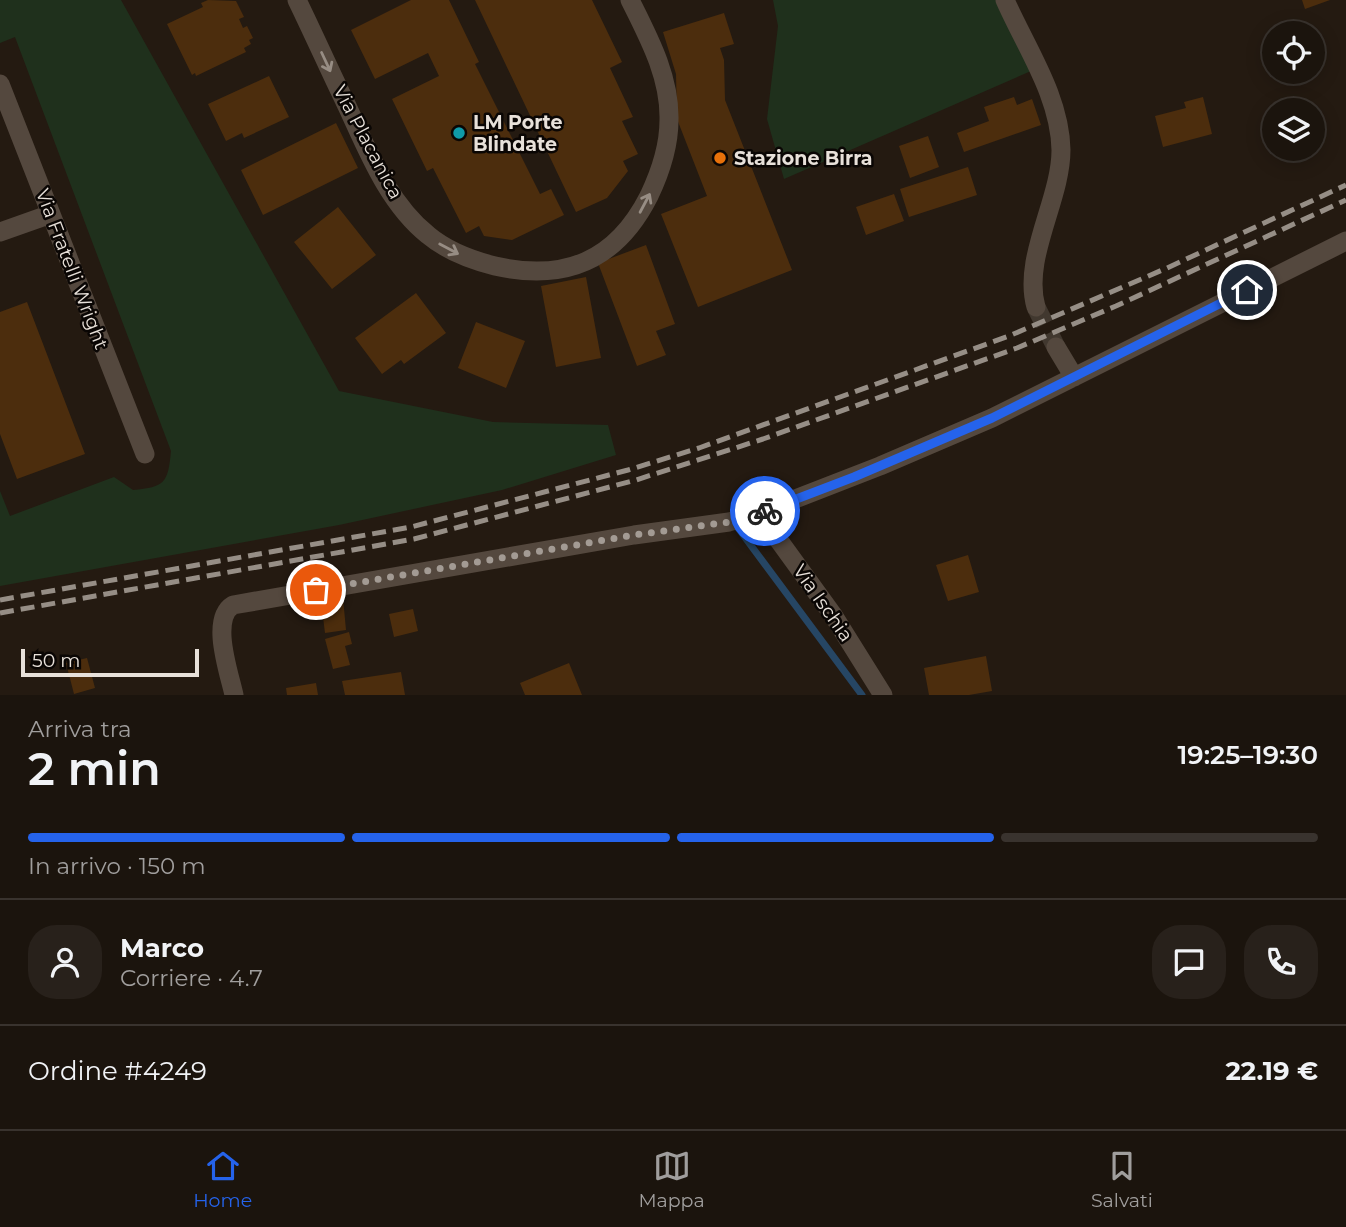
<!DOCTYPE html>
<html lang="it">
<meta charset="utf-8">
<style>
:root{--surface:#1b140d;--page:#28211b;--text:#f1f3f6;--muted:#a09e9d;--line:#39332e;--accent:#2563eb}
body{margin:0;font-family:Montserrat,sans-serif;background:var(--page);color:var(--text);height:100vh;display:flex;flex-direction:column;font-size:26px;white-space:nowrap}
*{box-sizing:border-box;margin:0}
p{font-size:23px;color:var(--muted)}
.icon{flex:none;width:38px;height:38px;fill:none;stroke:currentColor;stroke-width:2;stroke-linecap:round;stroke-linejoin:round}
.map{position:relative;height:695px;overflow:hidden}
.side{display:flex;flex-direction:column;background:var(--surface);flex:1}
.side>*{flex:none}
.buttons{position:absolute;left:1262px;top:21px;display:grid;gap:14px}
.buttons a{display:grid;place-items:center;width:63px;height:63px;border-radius:50%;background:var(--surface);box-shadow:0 4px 18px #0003,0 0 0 2px var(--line);font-size:35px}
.scale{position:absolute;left:21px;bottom:18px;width:178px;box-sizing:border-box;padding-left:7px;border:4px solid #e8e1da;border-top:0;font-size:19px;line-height:24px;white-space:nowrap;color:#e8e1da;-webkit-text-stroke:5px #0a0604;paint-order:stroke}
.pin{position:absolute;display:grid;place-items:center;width:60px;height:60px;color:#fff;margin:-30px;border:4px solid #fff;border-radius:50%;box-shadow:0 2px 7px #0007}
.courier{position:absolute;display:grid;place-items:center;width:70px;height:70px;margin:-35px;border:5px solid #2563eb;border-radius:50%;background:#fff;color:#222;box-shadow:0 2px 9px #0007}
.summary em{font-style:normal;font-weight:600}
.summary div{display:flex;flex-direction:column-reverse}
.summary{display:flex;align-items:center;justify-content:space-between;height:119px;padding:0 28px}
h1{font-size:46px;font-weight:600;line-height:52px}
.bar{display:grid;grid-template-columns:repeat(4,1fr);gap:10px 7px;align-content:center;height:84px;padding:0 28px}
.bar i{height:9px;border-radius:5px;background:var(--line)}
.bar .on{background:var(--accent)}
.bar p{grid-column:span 4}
.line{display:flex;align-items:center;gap:18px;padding:0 28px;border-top:2px solid var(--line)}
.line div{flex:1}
.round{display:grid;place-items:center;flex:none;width:74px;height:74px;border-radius:28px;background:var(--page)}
.menu{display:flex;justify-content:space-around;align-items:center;height:98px;border-top:2px solid var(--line);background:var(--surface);font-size:19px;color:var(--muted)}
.menu a{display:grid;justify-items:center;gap:4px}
.menu .on{color:var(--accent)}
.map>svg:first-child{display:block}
.green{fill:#1f301c}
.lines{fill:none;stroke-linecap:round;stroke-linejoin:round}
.stream{stroke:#264664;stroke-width:7}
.building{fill:#4c2d0d}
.street-tunnel{stroke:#41382f;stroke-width:19;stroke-dasharray:19 10;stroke-linecap:butt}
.street{stroke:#54483e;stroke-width:19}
.rail{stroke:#968e86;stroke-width:5;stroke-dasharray:14 7;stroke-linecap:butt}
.oneway{stroke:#978d84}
.done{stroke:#a39b94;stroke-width:7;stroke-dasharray:0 12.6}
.route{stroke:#2563eb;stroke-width:9}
.culture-dot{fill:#0f9aa8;stroke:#0a0604;stroke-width:2.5}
.food-dot{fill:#e8710a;stroke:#0a0604;stroke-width:2.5}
.labels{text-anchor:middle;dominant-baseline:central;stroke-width:5;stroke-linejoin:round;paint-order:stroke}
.poi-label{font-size:19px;font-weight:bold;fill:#e8e1da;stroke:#0a0604;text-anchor:start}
.street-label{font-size:19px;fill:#e8e1da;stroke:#0a0604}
</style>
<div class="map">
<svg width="1346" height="695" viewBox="0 0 1346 695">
<rect width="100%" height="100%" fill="#241a11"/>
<path class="green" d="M0,0H121L339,391L493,422L608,425L616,455L502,490L339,525L0,586V491L10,516L114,477L133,490C165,487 168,483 171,451L15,37L0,43Z
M773,0H998L1031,71L784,179L767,119L778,26Z"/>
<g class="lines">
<path class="stream" d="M735,524L862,695"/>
</g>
<path class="building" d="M208,0L236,1L244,17L239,19L243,28L247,26L253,38L249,40L251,44L244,48L246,52L196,76L195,73L192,75L167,24L203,7L201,3Z
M411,0H449L479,62L475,64L540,194L551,189L564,215L512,240L484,236L479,226L466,233L433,168L427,171L392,99L439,76L428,53L375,79L351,30Z
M475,0H592L622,62L610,68L633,117L622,121L638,154L623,161L628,171L607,198L576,212Z
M1302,0H1330L1305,9Z
M724,13L734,44L720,48L724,60L725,100L792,270L698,307L661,214L707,196L677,119L676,74L663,32Z
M269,76L289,117L244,138L242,133L226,141L208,104Z
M1014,97L1017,105L1032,99L1041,125L964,152L957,133L989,121L984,107Z
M1203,97L1212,134L1163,147L1155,116L1186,108L1184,102Z
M336,123L358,168L263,215L241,170Z
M928,136L939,167L910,178L899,146Z
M968,167L977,195L909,217L900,189Z
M894,194L904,221L866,235L856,207Z
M338,207L376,255L332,289L294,242Z
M646,245L675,324L656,331L666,355L637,366L598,263Z
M586,277L601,358L556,367L541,286Z
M416,293L446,333L404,364L401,360L382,374L355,338Z
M27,302L85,454L17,479L0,434V312Z
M476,322L525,341L506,388L458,368Z
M968,555L979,592L948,601L936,565Z
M343,598L346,630L325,633L321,601Z
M413,609L418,631L394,637L389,614Z
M349,632L352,644L345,646L350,665L333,669L325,639Z
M986,656L992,691L969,695H929L924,668Z
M87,658L95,688L74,694L66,663Z
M569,663L582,695H525L520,683Z
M401,672L405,695H345L342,681Z
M316,683L318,695H287L286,688Z"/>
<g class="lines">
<path class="street-tunnel" d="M1036,307L1056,347"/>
<path class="street" d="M297,0C314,35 330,71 347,106C368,151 388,203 428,235C447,251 471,260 495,266C565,282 616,261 649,196C660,173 669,147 669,120C670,77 649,38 630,0
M1005,0C1026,48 1060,96 1061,150C1061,200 1022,258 1036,307
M0,84L145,454
M0,232L51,214
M1056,347L1074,377
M759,513L833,615L883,695
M234,695C229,672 210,619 233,605L634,535L729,522L759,513L880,466L992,418L1346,241"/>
<path class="rail" d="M0,600L411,527L628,470L699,448L1009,336L1167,268L1346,185
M0,613L414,539L636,480L763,439L1017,348L1116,306L1346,200"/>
</g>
<defs><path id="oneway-shaft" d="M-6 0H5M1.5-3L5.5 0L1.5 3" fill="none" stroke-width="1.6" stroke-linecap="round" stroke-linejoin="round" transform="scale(1.75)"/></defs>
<g class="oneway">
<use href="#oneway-shaft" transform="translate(326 62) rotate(65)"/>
<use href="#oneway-shaft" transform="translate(645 203) rotate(-62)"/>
<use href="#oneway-shaft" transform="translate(449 249) rotate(28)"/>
</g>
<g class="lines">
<path class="done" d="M316,590L634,535L729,522L765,511"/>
<path class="route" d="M765,511L854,477L992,418L1247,290"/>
</g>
<circle class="culture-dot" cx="459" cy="133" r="7"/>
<circle class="food-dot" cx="720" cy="158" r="7"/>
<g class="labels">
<g class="poi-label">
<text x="473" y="122">LM Porte<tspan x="473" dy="22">Blindate</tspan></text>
<text x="734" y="158">Stazione Birra</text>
</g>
<g class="street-label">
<text transform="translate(368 142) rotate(62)">Via Placanica</text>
<text transform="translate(72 269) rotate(69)">Via Fratelli Wright</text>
<text transform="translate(823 603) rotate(55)">Via Ischia</text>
</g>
</g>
</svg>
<div class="buttons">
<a><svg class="icon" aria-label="locate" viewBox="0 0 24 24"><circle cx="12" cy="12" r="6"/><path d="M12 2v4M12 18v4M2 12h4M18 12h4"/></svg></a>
<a><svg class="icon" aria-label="layers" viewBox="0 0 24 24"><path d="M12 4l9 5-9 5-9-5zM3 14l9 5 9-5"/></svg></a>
</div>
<div class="scale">50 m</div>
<div class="pin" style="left:316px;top:590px;background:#ea580c"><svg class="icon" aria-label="bag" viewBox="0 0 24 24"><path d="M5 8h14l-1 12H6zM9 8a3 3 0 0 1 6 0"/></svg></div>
<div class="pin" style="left:1247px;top:290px;background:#1f2937"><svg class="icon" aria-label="home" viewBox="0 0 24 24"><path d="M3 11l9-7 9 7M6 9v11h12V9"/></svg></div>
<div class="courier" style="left:765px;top:511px"><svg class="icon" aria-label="bike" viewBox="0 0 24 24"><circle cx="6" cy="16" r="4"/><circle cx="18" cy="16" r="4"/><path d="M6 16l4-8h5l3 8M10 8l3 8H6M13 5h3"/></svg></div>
</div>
<section class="side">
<div class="summary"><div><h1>2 min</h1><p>Arriva tra</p></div><em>19:25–19:30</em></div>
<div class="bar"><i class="on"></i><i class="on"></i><i class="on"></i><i></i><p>In arrivo · 150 m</p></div>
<div class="line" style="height:126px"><a class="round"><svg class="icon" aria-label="person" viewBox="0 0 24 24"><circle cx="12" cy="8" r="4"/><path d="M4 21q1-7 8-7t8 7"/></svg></a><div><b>Marco</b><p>Corriere · 4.7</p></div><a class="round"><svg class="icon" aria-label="chat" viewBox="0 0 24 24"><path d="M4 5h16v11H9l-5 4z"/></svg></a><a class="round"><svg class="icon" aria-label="phone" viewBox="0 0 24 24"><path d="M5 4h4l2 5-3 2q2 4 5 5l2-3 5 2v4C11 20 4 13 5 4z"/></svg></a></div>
<div class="line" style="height:91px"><div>Ordine #4249</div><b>22.19 €</b></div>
</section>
<nav class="menu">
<a class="on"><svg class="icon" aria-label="home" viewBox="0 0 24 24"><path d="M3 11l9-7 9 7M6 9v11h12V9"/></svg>Home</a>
<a><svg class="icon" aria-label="map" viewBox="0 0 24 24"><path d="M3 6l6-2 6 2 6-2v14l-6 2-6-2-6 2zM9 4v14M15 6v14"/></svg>Mappa</a>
<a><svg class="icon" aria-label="saved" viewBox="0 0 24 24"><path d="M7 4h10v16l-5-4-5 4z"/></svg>Salvati</a>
</nav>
